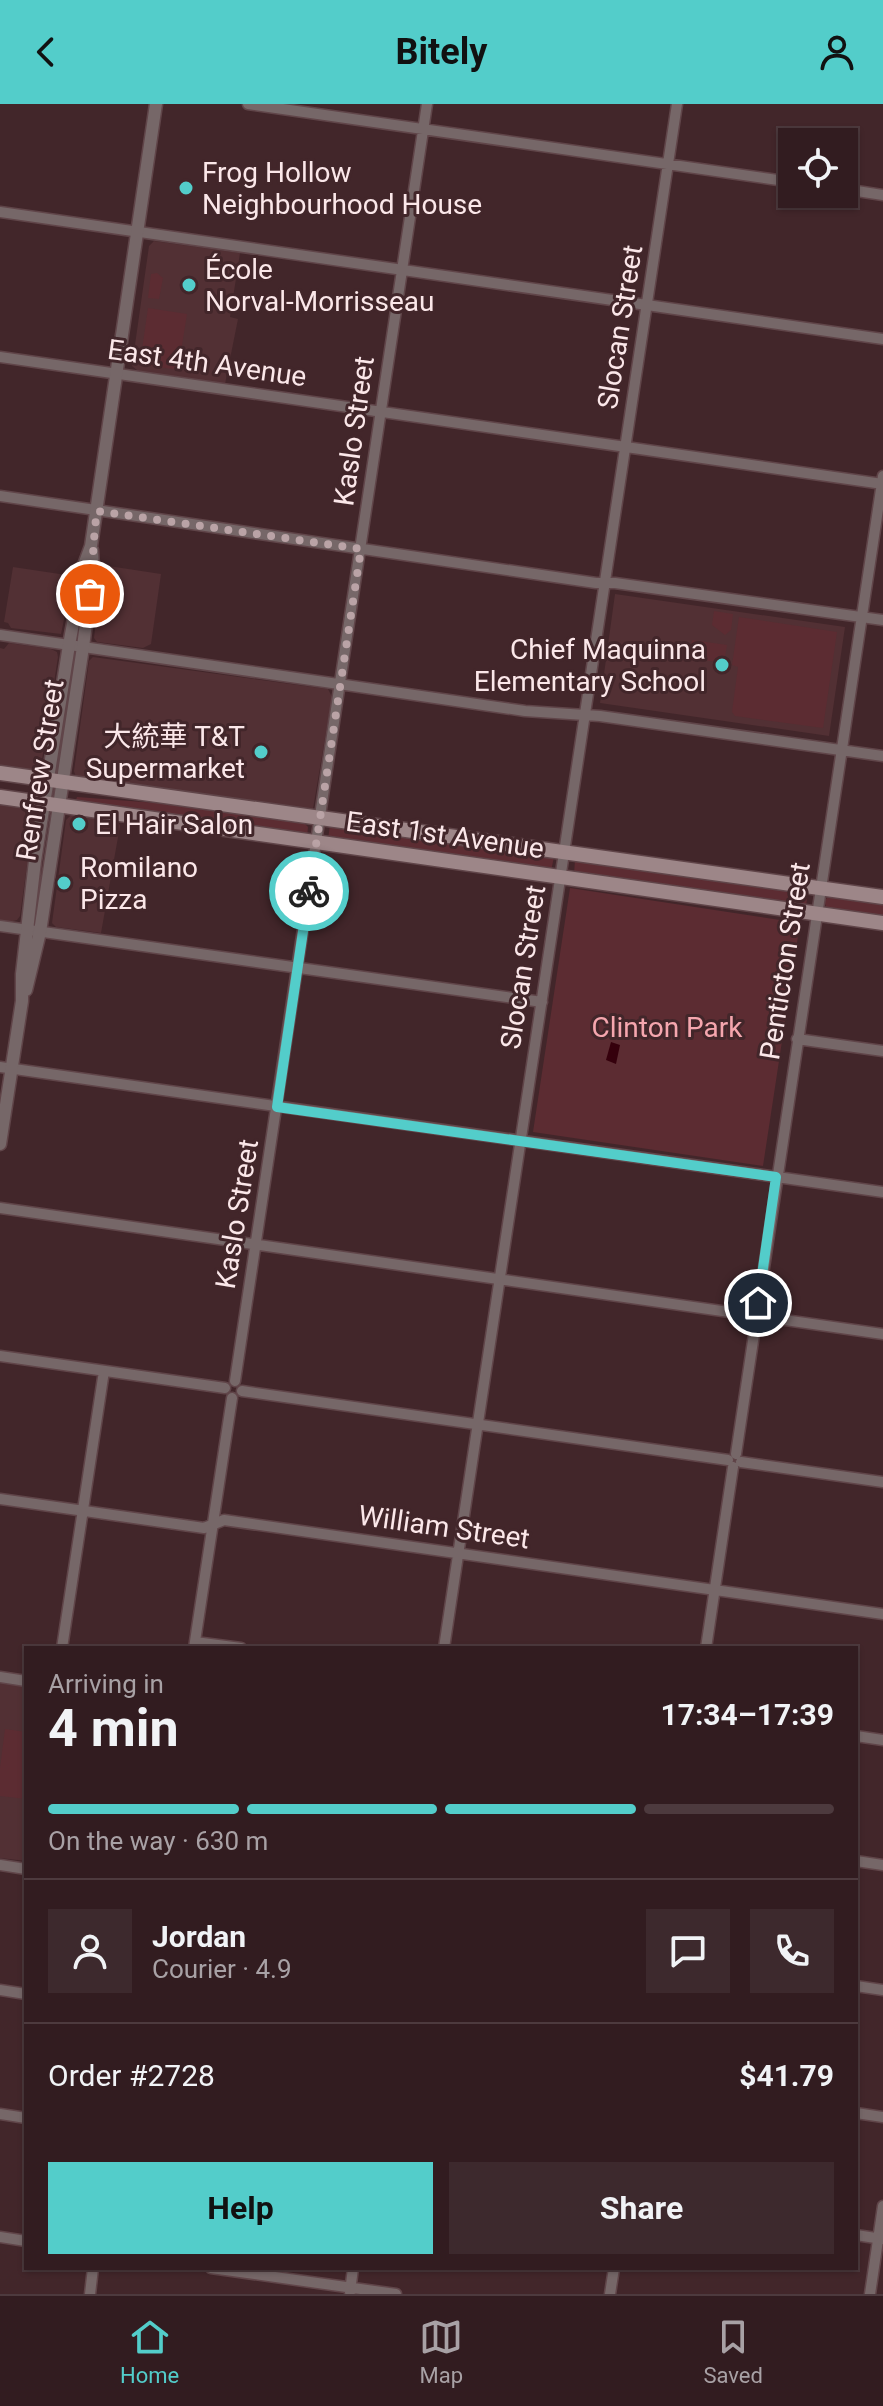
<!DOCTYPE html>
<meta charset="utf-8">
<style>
:root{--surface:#321c20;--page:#3d292d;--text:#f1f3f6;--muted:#a8a1a5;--line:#4d3a3e;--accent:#53cdca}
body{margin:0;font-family:Roboto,"Noto Sans SC",sans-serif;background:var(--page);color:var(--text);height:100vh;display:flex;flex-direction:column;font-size:30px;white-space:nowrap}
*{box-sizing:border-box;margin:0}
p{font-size:26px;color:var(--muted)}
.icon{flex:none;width:44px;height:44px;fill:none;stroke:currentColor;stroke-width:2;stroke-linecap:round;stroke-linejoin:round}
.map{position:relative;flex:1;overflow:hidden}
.panel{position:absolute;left:24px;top:1542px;width:834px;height:624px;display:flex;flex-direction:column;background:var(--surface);border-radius:0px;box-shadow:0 2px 6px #0004,0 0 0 2px var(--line)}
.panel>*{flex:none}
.tools{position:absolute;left:778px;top:24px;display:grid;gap:16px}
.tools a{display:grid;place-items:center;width:80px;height:80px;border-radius:0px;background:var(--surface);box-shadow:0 2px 6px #0004,0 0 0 2px var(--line);font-size:40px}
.pin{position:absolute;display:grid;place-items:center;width:68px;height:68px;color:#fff;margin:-34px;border:4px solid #fff;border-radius:50%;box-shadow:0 2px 8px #0007}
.courier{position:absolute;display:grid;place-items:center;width:80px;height:80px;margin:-40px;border:6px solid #53cdca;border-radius:50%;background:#fff;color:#222;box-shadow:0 2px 10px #0007}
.summary em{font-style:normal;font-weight:700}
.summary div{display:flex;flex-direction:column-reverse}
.summary{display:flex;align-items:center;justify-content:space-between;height:136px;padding:0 24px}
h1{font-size:52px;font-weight:700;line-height:60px}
.bar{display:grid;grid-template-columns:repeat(4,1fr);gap:12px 8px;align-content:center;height:96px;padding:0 24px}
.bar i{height:10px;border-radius:6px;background:var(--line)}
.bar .selected{background:var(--accent)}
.bar p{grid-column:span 4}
.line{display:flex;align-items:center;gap:20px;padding:0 24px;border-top:2px solid var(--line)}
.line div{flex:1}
.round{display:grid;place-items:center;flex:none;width:84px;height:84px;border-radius:0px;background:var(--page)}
.button{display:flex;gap:16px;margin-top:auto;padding:16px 24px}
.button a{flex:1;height:92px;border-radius:0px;background:var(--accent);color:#111;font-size:32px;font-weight:700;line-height:92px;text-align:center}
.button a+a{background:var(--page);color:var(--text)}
header{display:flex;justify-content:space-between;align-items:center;height:104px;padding:0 24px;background:var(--accent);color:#111;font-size:36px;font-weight:700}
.tabs{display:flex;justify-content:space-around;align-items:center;height:112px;border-top:2px solid var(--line);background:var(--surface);font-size:22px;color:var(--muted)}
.tabs a{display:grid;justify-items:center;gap:4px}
.tabs .selected{color:var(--accent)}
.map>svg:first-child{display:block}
.built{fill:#523034}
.green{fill:#5c2c32}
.water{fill:#35000c}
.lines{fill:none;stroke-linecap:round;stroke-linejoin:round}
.minor-casing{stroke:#604549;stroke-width:13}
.tertiary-casing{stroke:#604549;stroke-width:15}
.secondary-casing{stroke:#604549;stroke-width:17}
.minor{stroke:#766768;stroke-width:10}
.tertiary{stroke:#766768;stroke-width:12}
.secondary{stroke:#9d8688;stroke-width:14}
.done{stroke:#baa3a6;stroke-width:8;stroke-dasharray:0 14.4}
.route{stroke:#53cdca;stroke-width:10}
.poi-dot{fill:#53cdca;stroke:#42262a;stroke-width:3}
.labels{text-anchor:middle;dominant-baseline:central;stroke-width:6;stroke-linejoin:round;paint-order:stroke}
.poi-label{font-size:28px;fill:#fbe7e9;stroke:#42262a;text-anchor:start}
.street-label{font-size:28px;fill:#fbe7e9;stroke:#42262a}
.park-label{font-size:28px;fill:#f5a6ae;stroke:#42262a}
</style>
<header><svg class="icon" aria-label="back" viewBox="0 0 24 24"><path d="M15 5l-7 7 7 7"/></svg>Bitely<svg class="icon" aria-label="person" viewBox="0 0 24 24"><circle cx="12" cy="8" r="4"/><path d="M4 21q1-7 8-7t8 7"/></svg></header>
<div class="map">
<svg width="883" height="2190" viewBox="0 0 883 2190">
<rect width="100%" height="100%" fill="#42262a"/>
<path class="built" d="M154,137L240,149L230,213L238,215L225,280L138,267L132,262L149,142Z
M102,461L161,470L151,540L143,544L97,538L94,534Z
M13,463L73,472L61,530L11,524L8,519L4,518Z
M615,490L845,523L829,632L600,599Z
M9,539L51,545L57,548L58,553L41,662L36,668L0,664V544L4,545Z
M93,553L328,585L332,593L313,705L310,707L76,673L74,667L89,557Z
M0,699L29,703L34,710L20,812L17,816L9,818L0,817Z
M72,710L117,715L120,722L101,829L56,823L52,819L66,716Z
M0,1578L26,1582V1757L0,1754Z"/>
<path class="green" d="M157,169L163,174L159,195L148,194L151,170Z
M148,204L187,210L178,266L140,260Z
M714,507L733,510L731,526L725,531L712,521Z
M739,513L837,528L823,624L735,612L732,608L738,563L732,561Z
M692,536L727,541L724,559L689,554Z
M77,693L157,699L304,719L308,723L307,733L87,701L76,696Z
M330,721L554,753L551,767L328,735Z
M575,756L808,789L806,802L574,770Z
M570,784L800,819L763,1062L533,1028Z
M829,792L883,799V814L827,805L824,797Z
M5,1625L26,1628V1695L0,1692V1664Z"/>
<path class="water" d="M611,938L620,941L616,960L606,956Z"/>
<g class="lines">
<defs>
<path id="minor" d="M248,0L792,78
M844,85L883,91
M0,108L883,235
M0,253L883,380
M0,392L596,479H615L883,516
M0,531L525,607L600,612L883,652
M0,822L542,898
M797,935L883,947
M0,963L883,1088
M0,1104L883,1230
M0,1252L225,1284
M235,1277L427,0
M242,1287L728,1356
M736,1350L883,372
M741,1358L883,1378
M0,1395L204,1424L224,1416L883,1510
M195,1538L241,1544
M62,1544L104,1267
M194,1544L232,1294
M444,1544L677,0
M706,1544L733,1363
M0,1573L26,1577
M856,1632L883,1636
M856,1757L883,1761
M0,1761L26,1765
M856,1882L883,1886
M0,1886L26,1890
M856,2009L883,2013
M0,2010L26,2014
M856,2131L882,2135
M0,2133L26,2137
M211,2164L396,2190
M350,2188L353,2164
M90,2190L93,2164
M610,2190L614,2164
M870,2190L883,2102"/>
<path id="tertiary" d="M26,886L40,828L83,543L93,463L92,446
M0,1040L22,897V870L35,757L69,541L84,461L91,442L156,0"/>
<path id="secondary" d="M0,669L883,793
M0,693L883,819"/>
</defs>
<use href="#minor" class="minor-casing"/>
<use href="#tertiary" class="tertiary-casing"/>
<use href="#secondary" class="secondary-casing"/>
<use href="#minor" class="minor"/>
<use href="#tertiary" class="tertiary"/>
<use href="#secondary" class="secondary"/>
</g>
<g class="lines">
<path class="done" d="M90,490C93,462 93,435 97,407L361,445L309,787"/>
<path class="route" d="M309,787L277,1003L776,1073L758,1199"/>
</g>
<g class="poi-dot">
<circle cx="186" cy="84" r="8"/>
<circle cx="189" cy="181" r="8"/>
<circle cx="722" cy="561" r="8"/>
<circle cx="261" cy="648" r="8"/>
<circle cx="79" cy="720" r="8"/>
<circle cx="64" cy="779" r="8"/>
</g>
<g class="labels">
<g class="poi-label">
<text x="202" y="68">Frog Hollow<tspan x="202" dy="32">Neighbourhood House</tspan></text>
<text x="205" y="165">École<tspan x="205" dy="32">Norval-Morrisseau</tspan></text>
<text x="706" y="545" text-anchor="end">Chief Maquinna<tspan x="706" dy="32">Elementary School</tspan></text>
<text x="245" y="632" text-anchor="end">大統華 T&amp;T<tspan x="245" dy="32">Supermarket</tspan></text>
<text x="95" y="720">El Hair Salon</text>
<text x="80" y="763">Romilano<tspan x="80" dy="32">Pizza</tspan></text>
</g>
<g class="street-label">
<text transform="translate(620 223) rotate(-81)">Slocan Street</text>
<text transform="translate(207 259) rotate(8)">East 4th Avenue</text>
<text transform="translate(354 327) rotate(-82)">Kaslo Street</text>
<text transform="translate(40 666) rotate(-81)">Renfrew Street</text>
<text transform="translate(445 731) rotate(8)">East 1st Avenue</text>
<text transform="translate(785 857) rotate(-81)">Penticton Street</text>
<text transform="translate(523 863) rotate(-81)">Slocan Street</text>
<text transform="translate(237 1110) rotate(-81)">Kaslo Street</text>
<text transform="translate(444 1423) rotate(8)">William Street</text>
</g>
<g class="park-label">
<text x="667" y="923">Clinton Park</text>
</g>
</g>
</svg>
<div class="tools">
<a><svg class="icon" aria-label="locate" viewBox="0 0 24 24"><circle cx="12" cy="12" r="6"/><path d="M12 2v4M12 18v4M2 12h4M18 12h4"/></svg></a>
</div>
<div class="pin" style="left:90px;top:490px;background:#ea580c"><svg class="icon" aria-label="bag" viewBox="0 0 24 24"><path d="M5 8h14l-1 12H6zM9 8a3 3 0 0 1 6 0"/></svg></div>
<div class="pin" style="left:758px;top:1199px;background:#1f2937"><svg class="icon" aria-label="home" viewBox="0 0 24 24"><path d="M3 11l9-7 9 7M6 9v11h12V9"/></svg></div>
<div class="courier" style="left:309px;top:787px"><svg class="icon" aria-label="bike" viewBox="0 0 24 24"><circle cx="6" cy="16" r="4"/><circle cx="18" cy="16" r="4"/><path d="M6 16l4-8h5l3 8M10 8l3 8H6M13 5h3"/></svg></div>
<section class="panel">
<div class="summary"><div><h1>4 min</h1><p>Arriving in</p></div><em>17:34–17:39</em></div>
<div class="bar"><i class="selected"></i><i class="selected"></i><i class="selected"></i><i></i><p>On the way · 630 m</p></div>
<div class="line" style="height:144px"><a class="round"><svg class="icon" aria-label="person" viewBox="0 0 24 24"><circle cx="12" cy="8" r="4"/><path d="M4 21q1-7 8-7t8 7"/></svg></a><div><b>Jordan</b><p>Courier · 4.9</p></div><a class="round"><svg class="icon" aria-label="chat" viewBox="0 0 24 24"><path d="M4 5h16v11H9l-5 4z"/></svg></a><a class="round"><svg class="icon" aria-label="phone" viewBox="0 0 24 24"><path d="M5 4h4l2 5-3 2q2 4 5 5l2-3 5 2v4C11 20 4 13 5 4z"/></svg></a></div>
<div class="line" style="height:104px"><div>Order #2728</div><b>$41.79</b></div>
<div class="button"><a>Help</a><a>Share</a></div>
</section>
</div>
<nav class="tabs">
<a class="selected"><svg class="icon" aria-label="home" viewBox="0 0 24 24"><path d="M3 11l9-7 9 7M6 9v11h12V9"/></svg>Home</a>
<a><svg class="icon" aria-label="map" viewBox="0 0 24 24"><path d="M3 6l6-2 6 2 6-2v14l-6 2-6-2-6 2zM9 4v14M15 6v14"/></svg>Map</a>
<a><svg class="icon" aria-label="saved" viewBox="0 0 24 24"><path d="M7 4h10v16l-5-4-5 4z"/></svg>Saved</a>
</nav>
